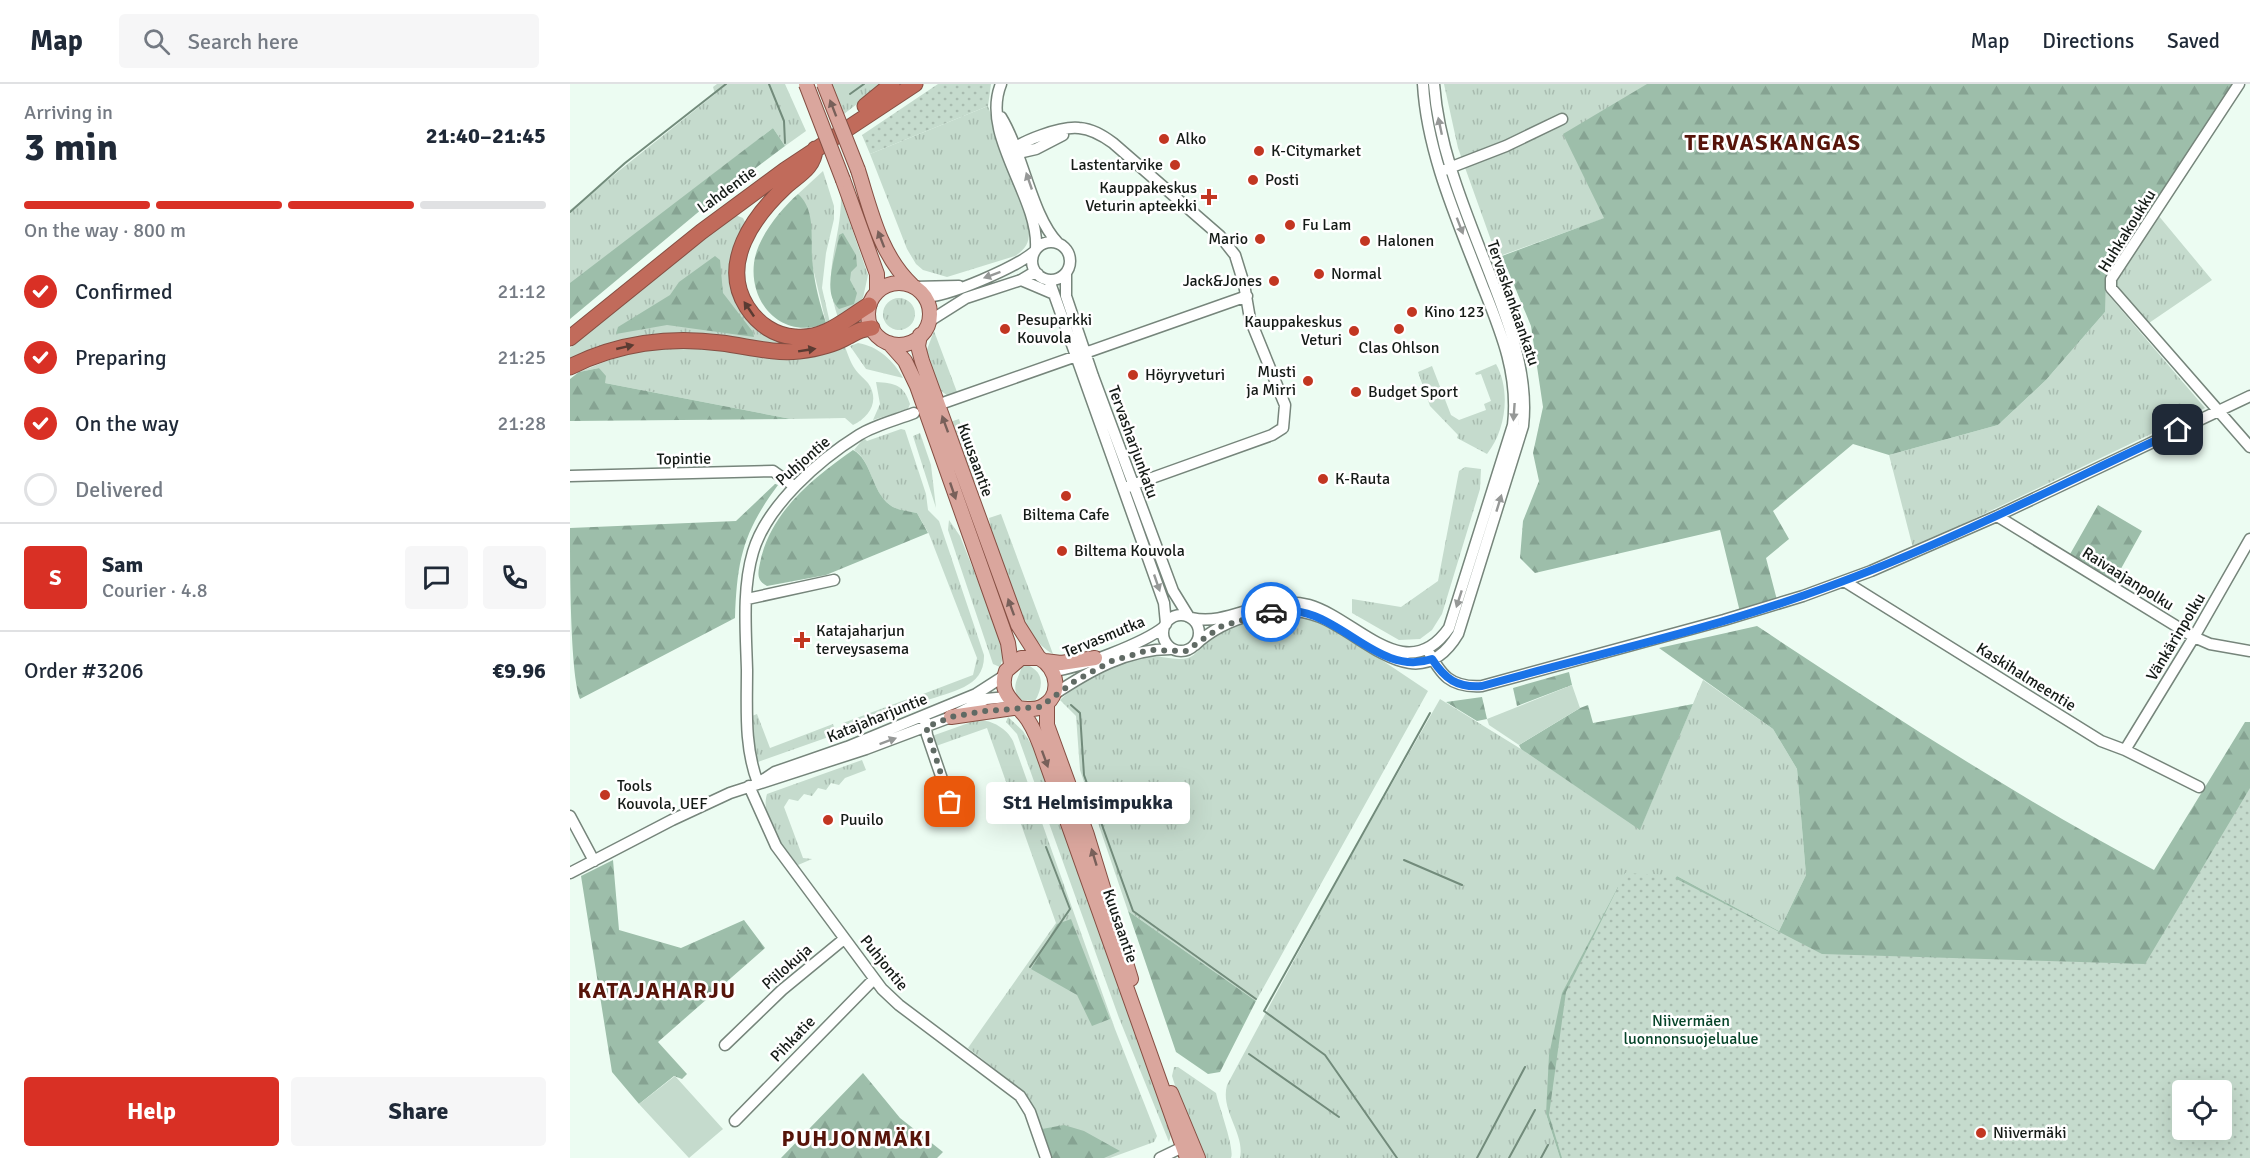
<!DOCTYPE html>
<meta charset="utf-8">
<style>
:root{--surface:#fff;--page:#f6f6f7;--text:#1f2937;--muted:#747a83;--line:#e0e1e3;--accent:#d93025}
body{margin:0;font-family:Signika,sans-serif;background:var(--page);color:var(--text);height:100vh;display:flex;flex-direction:column;font-size:22px;white-space:nowrap}
*{box-sizing:border-box;margin:0}
p{font-size:20px;color:var(--muted)}
.icon{flex:none;width:33px;height:33px;fill:none;stroke:currentColor;stroke-width:2;stroke-linecap:round;stroke-linejoin:round}
.map{position:relative;flex:1;overflow:hidden}
.side{display:flex;flex-direction:column;background:var(--surface);width:570px}
.side>*{flex:none}
.controls{position:absolute;left:1602px;top:996px;display:grid;gap:12px}
.controls a{display:grid;place-items:center;width:60px;height:60px;border-radius:6px;background:var(--surface);box-shadow:0 6px 24px #0002;font-size:30px}
.pin{position:absolute;display:grid;place-items:center;width:51px;height:51px;color:#fff;margin:-26px;border-radius:12px;box-shadow:0 3px 9px #0006}
.courier{position:absolute;display:grid;place-items:center;width:60px;height:60px;margin:-30px;border:4px solid #1a73e8;border-radius:50%;background:#fff;color:#222;box-shadow:0 2px 8px #0007}
.bubble{position:absolute;height:42px;border-radius:6px;background:var(--surface);box-shadow:0 6px 24px #0002;font-size:20px;font-weight:700;line-height:42px;text-align:center}
.head em{font-style:normal;font-weight:700}
.head div{display:flex;flex-direction:column-reverse}
.head{display:flex;align-items:center;justify-content:space-between;height:102px;padding:0 24px}
h1{font-size:39px;font-weight:700;line-height:45px}
.bar{display:grid;grid-template-columns:repeat(4,1fr);gap:9px 6px;align-content:center;height:72px;padding:0 24px}
.bar i{height:8px;border-radius:4px;background:var(--line)}
.bar .current{background:var(--accent)}
.bar p{grid-column:span 4}
.line{display:flex;align-items:center;gap:15px;padding:0 24px;border-top:2px solid var(--line)}
.line div{flex:1}
.round{display:grid;place-items:center;flex:none;width:63px;height:63px;border-radius:6px;background:var(--page)}
ol{padding:0 24px;list-style:none}
li{display:flex;align-items:center;gap:18px;height:66px}
li p{margin-inline-start:auto}
li .icon{padding:6px;border-radius:50%;background:var(--accent);color:#fff;stroke-width:4}
li:last-child{color:var(--muted)}
li i{width:33px;height:33px;border:3px solid var(--line);border-radius:50%}
.primary-button{display:flex;gap:12px;margin-top:auto;padding:12px 24px}
.primary-button a{flex:1;height:69px;border-radius:6px;background:var(--accent);color:#fff;font-size:24px;font-weight:700;line-height:69px;text-align:center}
.primary-button a+a{background:var(--page);color:var(--text)}
header{display:flex;align-items:center;gap:36px;box-sizing:border-box;height:84px;padding:0 30px;background:var(--surface);border-bottom:2px solid var(--line)}
header strong{font-size:28px}
nav{display:flex;gap:33px;margin-inline-start:auto;font-size:21px}
.search{width:420px;height:54px;background:var(--page);display:flex;align-items:center;gap:15px;box-sizing:border-box;padding:0 21px;border-radius:6px;color:var(--muted);font-size:22px}
main{display:flex;flex:1;min-height:0}
.map>svg:first-child{display:block}
.grass{fill:url(#grass-tufts)}
.forest{fill:url(#forest-firs);fill-rule:evenodd}
.park{fill:url(#park-dots);fill-rule:evenodd}
.pitch{fill:#c5dbcd}
.lines{fill:none;stroke-linecap:round;stroke-linejoin:round}
.stream{stroke:#728b7b;stroke-width:2}
.minor-casing{stroke:#76857b;stroke-width:13}
.major-casing{stroke:#854f43;stroke-width:16}
.highway-casing{stroke:#854f43;stroke-width:17}
.minor{stroke:#fff;stroke-width:10}
.major{stroke:#daa69d;stroke-width:14}
.highway{stroke:#c16b5b;stroke-width:15}
.major-bridge-casing{stroke:#854f43;stroke-width:16;stroke-linecap:butt}
.major-bridge{stroke:#daa69d;stroke-width:14}
.oneway{fill:#78605a}
.oneway2{fill:#969897}
.oneway3{fill:#5a3b32}
.done{stroke:#606a64;stroke-width:6;stroke-dasharray:0 10.8}
.route{stroke:#1a73e8;stroke-width:8}
.poi-dot{fill:#c23621;stroke:#fff;stroke-width:2}
.labels{text-anchor:middle;dominant-baseline:central;stroke-width:5;stroke-linejoin:round;paint-order:stroke}
.poi-label{font-size:16px;fill:#151b17;stroke:#fff;text-anchor:start}
.street-label{font-size:16px;fill:#151b17;stroke:#fff}
.park-label{font-size:16px;fill:#064429;stroke:#fff}
.district-label{font-size:22px;font-weight:bold;letter-spacing:1.5px;fill:#57140a;stroke:#fff}
</style>
<header>
<strong>Map</strong>
<div class="search"><svg class="icon" aria-label="search" viewBox="0 0 24 24"><circle cx="10" cy="10" r="6"/><path d="M15 15l6 6"/></svg>Search here</div>
<nav><a>Map</a><a>Directions</a><a>Saved</a></nav>
</header>
<main>
<section class="side">
<div class="head"><div><h1>3 min</h1><p>Arriving in</p></div><em>21:40–21:45</em></div>
<div class="bar"><i class="current"></i><i class="current"></i><i class="current"></i><i></i><p>On the way · 800 m</p></div>
<ol>
<li><svg class="icon" aria-label="check" viewBox="0 0 24 24"><path d="M5 12l5 5 9-10"/></svg>Confirmed<p>21:12</p></li>
<li><svg class="icon" aria-label="check" viewBox="0 0 24 24"><path d="M5 12l5 5 9-10"/></svg>Preparing<p>21:25</p></li>
<li><svg class="icon" aria-label="check" viewBox="0 0 24 24"><path d="M5 12l5 5 9-10"/></svg>On the way<p>21:28</p></li>
<li><i></i>Delivered</li>
</ol>
<div class="line" style="height:108px"><b class="round" style="background:var(--accent);color:#fff">S</b><div><b>Sam</b><p>Courier · 4.8</p></div><a class="round"><svg class="icon" aria-label="chat" viewBox="0 0 24 24"><path d="M4 5h16v11H9l-5 4z"/></svg></a><a class="round"><svg class="icon" aria-label="phone" viewBox="0 0 24 24"><path d="M5 4h4l2 5-3 2q2 4 5 5l2-3 5 2v4C11 20 4 13 5 4z"/></svg></a></div>
<div class="line" style="height:78px"><div>Order #3206</div><b>€9.96</b></div>
<div class="primary-button"><a>Help</a><a>Share</a></div>
</section>
<div class="map">
<svg width="1680" height="1074" viewBox="0 0 1680 1074">
<defs>
<pattern id="grass-tufts" width="24" height="20" patternUnits="userSpaceOnUse" patternTransform="scale(1.5)"><rect width="24" height="20" fill="#c5dbcd"/><path d="M3 7l-1-3M5 7V3M7 7l1-3M15 17l-1-3M17 17v-4M19 17l1-3" fill="none" stroke="#a8bbaf"/></pattern>
<pattern id="forest-firs" width="22" height="20" patternUnits="userSpaceOnUse" patternTransform="scale(1.5)"><rect width="22" height="20" fill="#9dbeaa"/><path d="M5 1l3.5 6h-7zM16 11l3.5 6h-7z" fill="#86a392"/></pattern>
<pattern id="park-dots" width="8" height="8" patternUnits="userSpaceOnUse" patternTransform="scale(1.5)"><rect width="8" height="8" fill="#c5dbcd"/><path d="M2 2h.1M6 6h.1" fill="none" stroke="#a8bbaf" stroke-width="1.8" stroke-linecap="round"/></pattern>
</defs>
<rect width="100%" height="100%" fill="#ecfcf2"/>
<path class="grass" d="M147,0H215L236,47L215,62L203,44L0,201V126L145,10L143,3Z
M262,0H313L274,30Z
M874,0H1078L1035,134L927,173L888,64Z
M418,22L457,135C461,152 460,163 445,172L377,193L353,186L346,180L337,165L300,70Z
M253,87L264,122V135L256,169L252,204L260,239H256L242,180L239,128L228,110Z
M271,113L298,191L293,214L269,236C250,186 271,161 271,113Z
M165,131L173,134L176,140L164,204L217,258L226,263L191,260L155,251L86,250L26,263L0,275V264Z
M1588,131L1642,196L1579,239L1547,205L1546,198Z
M1535,207L1635,324L1343,464L1319,371L1428,341L1476,296L1535,228Z
M313 230a16 16 0 1 1 32 0a16 16 0 1 1-32 0Z
M364,247L387,308L377,311L369,306L356,268Z
M288,259C308,262 324,277 333,294L296,285L280,262Z
M100,261L239,272L275,263C278,270 280,278 285,285C288,290 294,294 298,299C310,316 300,333 283,341L275,334L221,335L35,299L29,284L9,288L57,269Z
M926,280C941,307 936,346 917,370L887,354L888,351L860,322L848,288L862,282L881,331L889,336L916,326L914,320L921,317L911,290L906,291L905,289Z
M306,298C325,299 334,301 340,320L338,325L303,336L310,320Z
M389,335L408,397L405,398L398,388L380,338Z
M331,345L335,346L356,410L358,426L369,437L414,571C415,604 381,607 355,617L353,610L403,591L407,574L359,450L347,429C339,427 326,426 320,421C301,407 302,377 284,366L294,354L297,357Z
M350,349L361,381L366,424L343,352Z
M895,383L911,385L910,405L872,530L862,546L850,555L829,556L782,529V515L831,523L868,497L889,387Z
M431,430L483,570C448,551 434,482 421,446L419,434Z
M379,436L390,452L431,555L434,570L430,583L423,580L421,574L378,446Z
M726,531L761,542L858,607L686,917L558,827L510,686L506,632L490,616C513,595 549,573 581,572C593,572 606,577 618,574C627,571 631,561 639,556C665,537 695,533 726,531Z
M457,581C475,588 473,603 465,617L451,616C439,604 449,594 452,582Z
M1133,596L1203,645L1227,685L1236,791L1209,847L1107,792L976,1030L990,1074H670C675,1049 650,1027 657,1001L770,791L870,615L951,665L1070,745Z
M343,613L345,621L276,646L273,639Z
M187,630L200,664L263,640L267,650L188,678L183,670L182,632Z
M438,633L453,647L466,668L599,1040L601,1051L599,1058L549,934L447,650L436,638Z
M407,636C420,635 437,644 443,657L545,945L587,1052L584,1058L540,1074H482L463,1022L449,1004L398,964L486,839L417,644L366,662L362,652Z
M292,676L296,686L275,694L269,701L261,699L256,706L248,704L242,712L234,710L228,717L219,715L214,723L233,774L242,775L228,781C211,767 190,733 197,710Z
M604,983H608L646,1009C649,1023 665,1065 661,1074H634L608,1011L602,992Z"/>
<path class="forest" d="M1077,0H1665L1536,190L1535,228L1476,296L1428,341L1319,371L1283,360L1203,427L1219,455L1196,474L1207,516L1170,528L1150,446L965,489L950,474L953,437L969,397L963,369L973,323L961,242L932,172L1034,134L993,50Z
M203,44L215,62L144,115L0,235V199Z
M228,110C248,128 239,159 243,183C245,202 250,220 256,239C215,257 179,222 184,179C187,154 210,126 228,110Z
M273,149L286,171L287,182L281,188L280,196L287,209L284,220L269,225C251,207 266,173 269,151Z
M145,172L150,176L153,209L183,248L184,253L97,241L46,250L48,243L100,211L109,198Z
M29,284L36,292L35,299L221,335L0,337V295L9,288Z
M283,366C302,376 301,407 320,421C326,426 339,427 347,429L358,449L256,491L197,502C186,496 188,489 190,479C200,428 243,394 283,366Z
M205,400L208,401C173,448 167,476 165,534L10,615C0,590 0,479 0,444L166,437Z
M1528,421L1572,447L1543,499L1499,472Z
M1187,542C1317,628 1445,712 1584,786L1675,638H1680V1074H990L976,1030L979,971L992,909L1048,803L1088,818L1107,792L1209,847L1236,791L1227,685L1203,645L1089,564ZM1612,1006H1652V1046H1612Z
M999,588L1002,601L947,622L943,604Z
M912,613L917,635L907,637L876,618Z
M1123,620L1070,746L951,665L949,661L1010,624L1018,621L1023,639Z
M43,776L49,846L111,864L174,836L195,864L88,958L117,990L112,995L104,992L69,1020L42,988L11,792Z
M558,827L686,917L650,988L638,990L606,968Z
M501,835L540,935L522,942L507,911L461,885L487,840Z
M293,989L330,1034L373,1068L367,1074H211Z
M494,1041L514,1047L550,1067L534,1074H482L472,1045Z"/>
<path class="park" d="M368,0H421L418,22L300,70L292,51Z
M1680,704V1074H992L979,1031L996,908L1055,789L1099,791L1252,870L1575,880ZM1652,1006V1046H1612V1006Z"/>
<path class="pitch" d="M1002,601L1010,624L949,661L919,641L917,635Z
M105,992L153,1045L119,1074L69,1020Z"/>
<g class="lines">
<path class="stream" d="M199,0L214,37L215,59
M280,10L294,0
M0,128L55,79L156,0
M501,621L510,629L514,691L563,827L686,915
M834,776L892,801
M460,883L500,825L476,763
M679,970L769,1033
M827,1074L755,971L694,927L860,629
M907,1074L955,983
M939,1074L965,1026
M971,1074L978,1061"/>
<defs>
<path id="minor" d="M431,0C410,51 469,113 466,164
M1669,0L1541,195V204L1680,363
M431,33C453,69 462,133 488,159
M438,69C450,57 491,42 509,44C522,45 532,51 543,59L650,152L665,171L674,200L680,235L715,321L713,344L702,351L554,404
M444,70L466,65L493,51
M874,86L936,62L992,35
M462 177a19 19 0 1 1 38 0a19 19 0 1 1-38 0Z
M496,189V212L523,292L603,507L619,533
M451,196L484,210
M479,196L594,519L596,540
M343,203L389,202
M354,213C378,213 447,183 465,167
M358,238L396,214L451,196L461,190H468
M373,319L677,212
M0,392L203,387L224,402
M1427,432L1624,553L1640,560L1680,567
M1274,497L1531,657L1555,666L1629,703
M177,515L264,496
M593 549a18 18 0 1 1 36 0a18 18 0 1 1-36 0Z
M622,534C659,543 696,509 739,521C787,535 836,605 879,544L943,341C949,291 931,248 913,203C888,138 857,70 853,0
M625,561C655,533 710,517 750,533C795,551 848,617 888,550L953,342C959,289 938,237 919,188C895,126 869,66 864,0
M857,565C871,591 880,604 912,602L1154,536L1233,512L1301,487L1427,432L1680,312
M483,587C509,584 574,559 594,543
M483,611C519,587 557,565 601,565
M355,637L357,651L385,733
M1555,666L1624,553L1680,455
M193,696L205,688L277,663L406,610L434,592
M188,699C174,663 177,625 177,586C176,548 172,505 183,468C197,421 249,376 289,351C305,341 326,336 344,329
M179,702L206,762L312,905L329,921L450,1012L460,1028L476,1074
M0,732L24,777
M0,789L102,736L160,709L296,665L381,633L416,615L437,613
M155,961L212,906L274,855
M165,1037L304,895
M590,1074L619,1060"/>
<path id="major" d="M288,86C301,127 310,171 342,201
M273,96L307,190V208
M298 230a31 31 0 1 1 62 0a31 31 0 1 1-62 0Z
M350,251L348,262L352,277L448,541L469,574
M319,259L335,277L347,302L438,559L441,580
M475,577L491,579L525,574
M477,619V641L517,751L561,895
M381,633L443,624C453,623 461,628 471,623C493,613 488,584 469,574H451L436,587C427,611 447,619 458,636C465,647 470,660 474,672L617,1074
M601,1009L628,1074"/>
<path id="highway" d="M295,22L322,0
M245,65C244,84 228,91 215,103C184,132 149,179 177,223C188,240 205,252 225,253C255,256 276,235 299,221
M0,254L131,148L215,86L345,0
M0,283C47,259 100,252 151,259C177,262 203,270 229,267C245,265 263,261 277,253C287,248 290,245 302,244"/>
</defs>
<use href="#minor" class="minor-casing"/>
<use href="#major" class="major-casing"/>
<use href="#highway" class="highway-casing"/>
<use href="#minor" class="minor"/>
<use href="#major" class="major"/>
<use href="#highway" class="highway"/>
<defs>
<path id="major-bridge" d="M236,0L273,96
M254,0L288,86"/>
</defs>
<use href="#major-bridge" class="major-bridge-casing"/>
<use href="#major-bridge" class="major-bridge"/>
</g>
<defs><path id="oneway-solid" d="M-6-.8H1V-3.2L6.5 0L1 3.2V.8H-6Z" transform="scale(1.5)"/></defs>
<g class="oneway">
<use href="#oneway-solid" transform="translate(263 24) rotate(-111)"/>
<use href="#oneway-solid" transform="translate(311 155) rotate(-111)"/>
<use href="#oneway-solid" transform="translate(375 340) rotate(-110)"/>
<use href="#oneway-solid" transform="translate(383 407) rotate(71)"/>
<use href="#oneway-solid" transform="translate(441 523) rotate(-110)"/>
<use href="#oneway-solid" transform="translate(475 675) rotate(70)"/>
<use href="#oneway-solid" transform="translate(524 773) rotate(-107)"/>
</g>
<g class="oneway2">
<use href="#oneway-solid" transform="translate(870 42) rotate(-102)"/>
<use href="#oneway-solid" transform="translate(459 97) rotate(-109)"/>
<use href="#oneway-solid" transform="translate(890 142) rotate(69)"/>
<use href="#oneway-solid" transform="translate(422 191) rotate(160)"/>
<use href="#oneway-solid" transform="translate(944 328) rotate(94)"/>
<use href="#oneway-solid" transform="translate(929 419) rotate(-73)"/>
<use href="#oneway-solid" transform="translate(587 499) rotate(71)"/>
<use href="#oneway-solid" transform="translate(889 515) rotate(108)"/>
<use href="#oneway-solid" transform="translate(318 657) rotate(-20)"/>
</g>
<g class="oneway3">
<use href="#oneway-solid" transform="translate(179 225) rotate(-124)"/>
<use href="#oneway-solid" transform="translate(55 263) rotate(-13)"/>
<use href="#oneway-solid" transform="translate(237 266) rotate(-9)"/>
</g>
<g class="lines">
<path class="done" d="M380,718L356,643L381,633L414,627L470,623L505,597L542,577L579,566L616,567L652,542L701,528"/>
<path class="route" d="M701,528C765,514 803,595 862,575C875,595 887,604 912,602C1019,572 1130,548 1235,511C1363,467 1485,403 1608,346"/>
</g>
<g class="poi-dot">
<circle cx="594" cy="55" r="6"/>
<circle cx="689" cy="67" r="6"/>
<circle cx="605" cy="81" r="6"/>
<circle cx="683" cy="96" r="6"/>
<path d="M636 104h6v6h6v6h-6v6h-6v-6h-6v-6h6z"/>
<circle cx="720" cy="141" r="6"/>
<circle cx="690" cy="155" r="6"/>
<circle cx="795" cy="157" r="6"/>
<circle cx="749" cy="190" r="6"/>
<circle cx="704" cy="197" r="6"/>
<circle cx="842" cy="228" r="6"/>
<circle cx="435" cy="245" r="6"/>
<circle cx="829" cy="245" r="6"/>
<circle cx="784" cy="247" r="6"/>
<circle cx="563" cy="291" r="6"/>
<circle cx="738" cy="297" r="6"/>
<circle cx="786" cy="308" r="6"/>
<circle cx="753" cy="395" r="6"/>
<circle cx="496" cy="412" r="6"/>
<circle cx="492" cy="467" r="6"/>
<path d="M229 547h6v6h6v6h-6v6h-6v-6h-6v-6h6z"/>
<circle cx="35" cy="711" r="6"/>
<circle cx="258" cy="736" r="6"/>
<circle cx="1411" cy="1049" r="6"/>
</g>
<g class="labels">
<g class="poi-label">
<text x="606" y="55">Alko</text>
<text x="701" y="67">K-Citymarket</text>
<text x="593" y="81" text-anchor="end">Lastentarvike</text>
<text x="695" y="96">Posti</text>
<text x="627" y="104" text-anchor="end">Kauppakeskus<tspan x="627" dy="18">Veturin apteekki</tspan></text>
<text x="732" y="141">Fu Lam</text>
<text x="678" y="155" text-anchor="end">Mario</text>
<text x="807" y="157">Halonen</text>
<text x="761" y="190">Normal</text>
<text x="692" y="197" text-anchor="end">Jack&amp;Jones</text>
<text x="854" y="228">Kino 123</text>
<text x="447" y="236">Pesuparkki<tspan x="447" dy="18">Kouvola</tspan></text>
<text x="772" y="238" text-anchor="end">Kauppakeskus<tspan x="772" dy="18">Veturi</tspan></text>
<text x="829" y="264" text-anchor="middle">Clas Ohlson</text>
<text x="726" y="288" text-anchor="end">Musti<tspan x="726" dy="18">ja Mirri</tspan></text>
<text x="575" y="291">Höyryveturi</text>
<text x="798" y="308">Budget Sport</text>
<text x="765" y="395">K-Rauta</text>
<text x="496" y="431" text-anchor="middle">Biltema Cafe</text>
<text x="504" y="467">Biltema Kouvola</text>
<text x="246" y="547">Katajaharjun<tspan x="246" dy="18">terveysasema</tspan></text>
<text x="47" y="702">Tools<tspan x="47" dy="18">Kouvola, UEF</tspan></text>
<text x="270" y="736">Puuilo</text>
<text x="1423" y="1049">Niivermäki</text>
</g>
<g class="street-label">
<text transform="translate(157 106) rotate(-36)">Lahdentie</text>
<text transform="translate(1557 147) rotate(-58)">Huhkakoukku</text>
<text transform="translate(943 219) rotate(71)">Tervaskankaankatu</text>
<text transform="translate(563 358) rotate(70)">Tervasharjunkatu</text>
<text transform="translate(114 375) rotate(-1)">Topintie</text>
<text transform="translate(405 376) rotate(70)">Kuusaantie</text>
<text transform="translate(233 377) rotate(-41)">Puhjontie</text>
<text transform="translate(1558 495) rotate(32)">Raivaajanpolku</text>
<text transform="translate(534 553) rotate(-22)">Tervasmutka</text>
<text transform="translate(1606 553) rotate(-59)">Vänkärinpolku</text>
<text transform="translate(1456 593) rotate(32)">Kaskihalmeentie</text>
<text transform="translate(307 634) rotate(-22)">Katajaharjuntie</text>
<text transform="translate(550 842) rotate(71)">Kuusaantie</text>
<text transform="translate(314 879) rotate(51)">Puhjontie</text>
<text transform="translate(217 883) rotate(-41)">Piilokuja</text>
<text transform="translate(223 955) rotate(-46)">Pihkatie</text>
</g>
<g class="park-label">
<text x="1121" y="937">Niivermäen<tspan x="1121" dy="18">luonnonsuojelualue</tspan></text>
</g>
<g class="district-label">
<text x="1203" y="58">TERVASKANGAS</text>
<text x="87" y="906">KATAJAHARJU</text>
<text x="287" y="1054">PUHJONMÄKI</text>
</g>
</g>
</svg>
<div class="controls">
<a><svg class="icon" aria-label="locate" viewBox="0 0 24 24"><circle cx="12" cy="12" r="6"/><path d="M12 2v4M12 18v4M2 12h4M18 12h4"/></svg></a>
</div>
<div class="pin" style="left:380px;top:718px;background:#ea580c"><svg class="icon" aria-label="bag" viewBox="0 0 24 24"><path d="M5 8h14l-1 12H6zM9 8a3 3 0 0 1 6 0"/></svg></div>
<div class="pin" style="left:1608px;top:346px;background:#1f2937"><svg class="icon" aria-label="home" viewBox="0 0 24 24"><path d="M3 11l9-7 9 7M6 9v11h12V9"/></svg></div>
<div class="courier" style="left:701px;top:528px"><svg class="icon" aria-label="car" viewBox="0 0 24 24"><path d="M5 17H2v-5l4-1 3-4h7l3 4 3 1v5h-3M9 17h6M6 11h13"/><circle cx="7" cy="17" r="2"/><circle cx="17" cy="17" r="2"/></svg></div>
<div class="bubble" style="left:416px;top:698px;width:204px">St1 Helmisimpukka</div>
</div>
</main>
